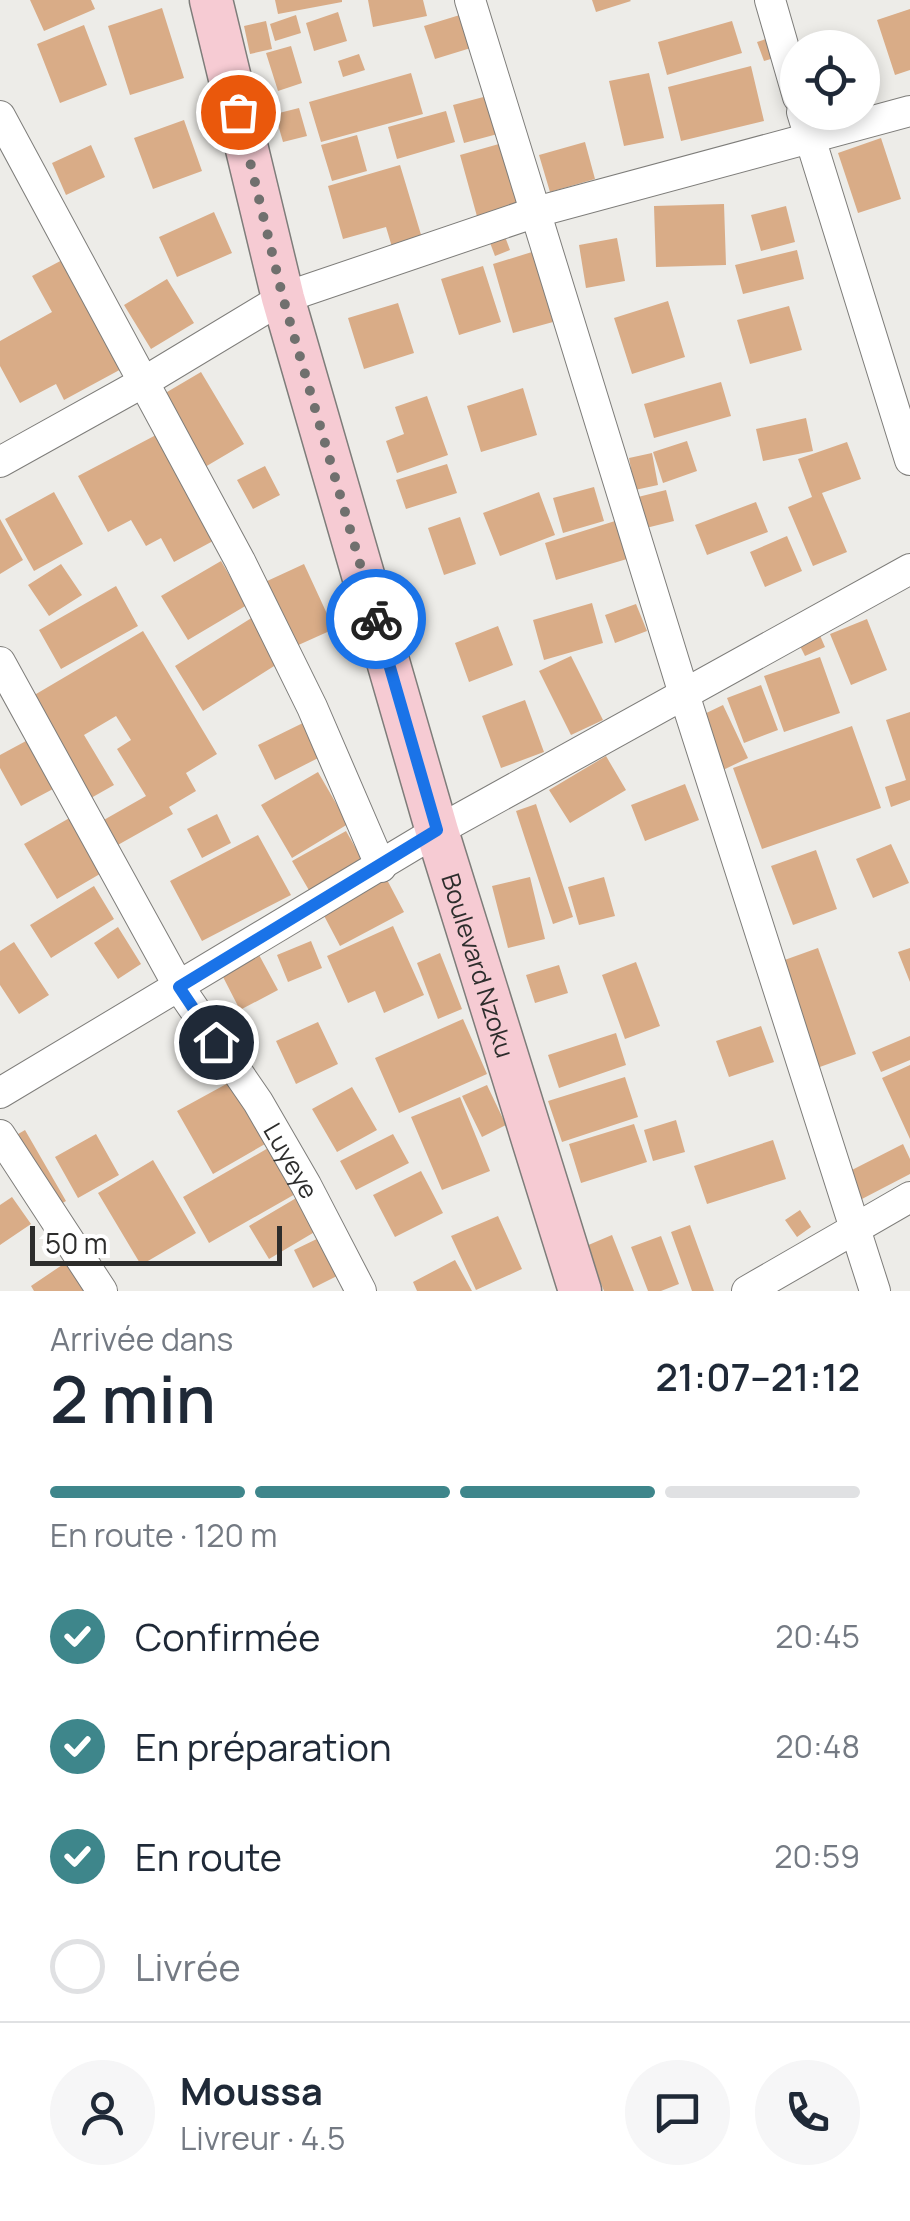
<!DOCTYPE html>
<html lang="fr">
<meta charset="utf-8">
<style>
:root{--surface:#fff;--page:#f6f6f7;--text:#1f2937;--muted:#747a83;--line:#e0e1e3;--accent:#3e868b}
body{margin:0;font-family:Manrope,sans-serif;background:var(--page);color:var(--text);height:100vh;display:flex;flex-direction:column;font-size:38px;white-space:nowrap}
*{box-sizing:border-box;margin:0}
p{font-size:32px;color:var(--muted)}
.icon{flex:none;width:55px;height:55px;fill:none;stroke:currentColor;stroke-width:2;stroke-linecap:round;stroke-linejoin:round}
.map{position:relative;height:1291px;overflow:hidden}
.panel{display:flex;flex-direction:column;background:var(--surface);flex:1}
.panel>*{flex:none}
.buttons{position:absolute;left:780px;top:30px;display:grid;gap:20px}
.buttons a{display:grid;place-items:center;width:100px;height:100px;border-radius:50%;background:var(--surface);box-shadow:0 5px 15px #0003;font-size:50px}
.scale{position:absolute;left:30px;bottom:25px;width:252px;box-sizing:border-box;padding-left:10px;border:5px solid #2d2d2c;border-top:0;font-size:28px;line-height:35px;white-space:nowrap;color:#2d2d2c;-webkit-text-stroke:8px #fff;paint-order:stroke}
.pin{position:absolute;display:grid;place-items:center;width:85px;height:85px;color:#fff;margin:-42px;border:5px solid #fff;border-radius:50%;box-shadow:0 2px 10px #0007}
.courier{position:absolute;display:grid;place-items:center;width:100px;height:100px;margin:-50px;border:8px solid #1a73e8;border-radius:50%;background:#fff;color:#222;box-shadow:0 2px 12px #0007}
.summary em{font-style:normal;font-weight:600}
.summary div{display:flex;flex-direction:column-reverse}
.summary{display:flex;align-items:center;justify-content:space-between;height:170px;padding:0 50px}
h1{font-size:65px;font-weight:600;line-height:75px}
.bar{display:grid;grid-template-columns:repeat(4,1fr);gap:15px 10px;align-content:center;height:120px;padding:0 50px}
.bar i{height:12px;border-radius:8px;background:var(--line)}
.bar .active{background:var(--accent)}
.bar p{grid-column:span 4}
.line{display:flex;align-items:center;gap:25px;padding:0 50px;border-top:2px solid var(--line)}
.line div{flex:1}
.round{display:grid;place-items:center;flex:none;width:105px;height:105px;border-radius:52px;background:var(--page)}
ol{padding:0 50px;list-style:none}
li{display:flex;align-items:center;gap:30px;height:110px}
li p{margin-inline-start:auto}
li .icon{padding:10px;border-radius:50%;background:var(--accent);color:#fff;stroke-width:4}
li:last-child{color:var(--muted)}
li i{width:55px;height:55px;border:5px solid var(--line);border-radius:50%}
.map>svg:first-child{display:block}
.building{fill:#d9ac87}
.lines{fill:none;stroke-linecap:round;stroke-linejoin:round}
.street-casing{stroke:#7e7d7a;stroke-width:32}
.secondary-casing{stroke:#7e7d7a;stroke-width:45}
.street{stroke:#fff;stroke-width:30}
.secondary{stroke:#f6cbd3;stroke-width:42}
.done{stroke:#70706e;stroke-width:10;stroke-dasharray:0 18}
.route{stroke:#1a73e8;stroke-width:12}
.labels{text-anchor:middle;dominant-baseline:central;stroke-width:8;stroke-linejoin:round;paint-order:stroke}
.street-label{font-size:25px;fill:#2d2d2c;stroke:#fff}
</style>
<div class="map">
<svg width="910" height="1291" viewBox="0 0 910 1291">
<rect width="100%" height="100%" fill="#edece8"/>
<path class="building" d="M30,0H91L95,9L44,31Z
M275,0H342V2L278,14Z
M368,0H423L427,16L373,27Z
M592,0H630L631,1L596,12Z
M162,8L184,78L130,95L108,26Z
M910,9V70L895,75L877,20Z
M338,12L347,41L314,51L306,23Z
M463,14L474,47L435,59L424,26Z
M296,15L301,33L275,41L270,24Z
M266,21L272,49L250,54L244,26Z
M732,21L742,53L667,75L658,42Z
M84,25L107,85L60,103L37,44Z
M775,36L781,56L764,61L757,42Z
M291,46L302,83L278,91L266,53Z
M359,54L365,70L343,77L338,61Z
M751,66L764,121L681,141L668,87Z
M411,73L423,114L321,142L309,102Z
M649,73L664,138L624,146L609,81Z
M495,94L505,132L464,143L453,105Z
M299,108L307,136L283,142L275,114Z
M446,111L455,142L397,159L388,127Z
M184,120L202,171L153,189L134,138Z
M357,135L367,171L332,181L321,145Z
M881,138L901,199L858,213L838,153Z
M506,142L525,207L478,220L460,155Z
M585,142L595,179L550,192L539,155Z
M91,145L105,177L66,195L52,163Z
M400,165L422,238L392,247L386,227L343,239L328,186Z
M724,204L726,265L656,267L654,206Z
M786,206L795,242L761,251L751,215Z
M214,212L232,253L177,277L159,237Z
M504,234L510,250L495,256L489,240Z
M617,238L625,281L586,288L579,245Z
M797,250L804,279L743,294L735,265Z
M532,252L553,322L513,333L493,264Z
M66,258L125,367L64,400L56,384L20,403L0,366V341L52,312L32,276Z
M483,266L501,322L459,335L441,279Z
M167,279L194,323L151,349L124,305Z
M668,301L685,357L632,374L614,318Z
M398,303L414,353L364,369L348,318Z
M789,306L802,350L750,364L737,320Z
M201,372L244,444L205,467L162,395Z
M721,382L731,416L654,438L644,404Z
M523,388L537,435L481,452L467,406Z
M427,396L448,455L397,473L386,441L404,434L395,407Z
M806,418L813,451L763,461L756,429Z
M156,435L213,541L174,562L161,538L146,546L131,520L108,532L78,476Z
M687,441L697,471L663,483L653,452Z
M847,442L861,479L822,493L847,552L813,566L788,507L812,497L798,459Z
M652,453L658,485L635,490L629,458Z
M447,464L457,493L406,509L396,480Z
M265,466L280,495L253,509L237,480Z
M594,487L604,521L563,533L553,498Z
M666,490L674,521L646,528L638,497Z
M54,492L83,544L34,571L5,519Z
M539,492L555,535L500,556L483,513Z
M756,502L768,532L707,555L695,525Z
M460,517L476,564L444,575L428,528Z
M0,519L23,560L0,574Z
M615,521L627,559L556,580L545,543Z
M787,536L802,571L765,587L750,552Z
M221,561L247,605L188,640L161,596Z
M61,564L82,595L49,616L28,585Z
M304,564L334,629L294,647L265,582Z
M116,586L138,626L61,669L39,630Z
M592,603L603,643L544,660L533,620Z
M636,604L647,631L615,643L605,615Z
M253,617L282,661L203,711L175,666Z
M867,619L887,670L851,685L830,634Z
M498,626L513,665L469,682L455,643Z
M143,631L217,754L186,773L196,791L169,807L173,814L116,846L102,821L146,796L117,749L131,740L116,716L84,735L114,785L91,798L31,697Z
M818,631L825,647L805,656L797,640Z
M571,656L603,720L571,735L539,671Z
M820,657L840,713L784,732L764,676Z
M761,685L778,730L744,743L727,698Z
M525,700L544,752L501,768L482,716Z
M723,705L748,758L721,771L696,718Z
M910,712V800L891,807L885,787L906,780L886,720Z
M307,721L324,755L275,780L258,745Z
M852,726L881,808L762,849L733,768Z
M26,741L53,789L21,806L0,768V755Z
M606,756L626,790L570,823L549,790Z
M318,772L348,824L292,858L261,805Z
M685,784L699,820L645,841L631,805Z
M536,804L573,917L553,924L516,811Z
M217,814L231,843L202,858L187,829Z
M73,816L105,871L57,899L24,844Z
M346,831L363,861L310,892L292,861Z
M258,835L291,895L202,941L170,881Z
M891,844L909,883L873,898L856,859Z
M816,850L837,909L793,925L771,866Z
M385,876L404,912L340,946L321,910Z
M530,877L545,939L508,948L492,886Z
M604,877L615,916L579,925L568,887Z
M94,886L114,919L51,958L30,925Z
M393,926L424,995L384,1013L375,991L348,1003L327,956Z
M118,927L141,964L118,979L94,943Z
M311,941L322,968L288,982L277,955Z
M14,942L49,995L19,1014L0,985V951Z
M818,948L856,1054L817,1068L779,962Z
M910,948V982L898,952Z
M258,953L278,990L240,1010L221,973Z
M440,953L462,1009L438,1019L417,963Z
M636,962L660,1026L625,1039L602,975Z
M559,965L568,993L535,1003L526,975Z
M463,1019L487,1074L399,1113L375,1058Z
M318,1022L338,1064L296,1084L276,1041Z
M761,1026L774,1062L729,1077L716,1041Z
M616,1033L626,1065L559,1088L548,1055Z
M910,1036V1060L881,1072L872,1052Z
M910,1065V1139L882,1078Z
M625,1077L638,1117L562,1142L548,1101Z
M230,1082L265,1144L213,1174L177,1111Z
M487,1085L506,1125L482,1137L462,1096Z
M352,1087L377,1130L337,1152L312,1109Z
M460,1097L490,1171L442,1190L411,1117Z
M676,1120L685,1152L653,1161L644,1130Z
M634,1124L647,1162L581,1183L569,1144Z
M25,1130L66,1201L54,1208L13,1137Z
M96,1134L119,1175L78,1198L55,1157Z
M393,1134L409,1163L356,1190L340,1161Z
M773,1140L786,1179L707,1204L694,1166Z
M903,1144L910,1159V1174L860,1200L846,1173Z
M270,1147L297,1193L209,1243L183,1197Z
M153,1160L196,1233L141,1265L98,1193Z
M421,1171L443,1213L395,1237L373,1195Z
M303,1194L323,1227L269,1259L249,1226Z
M12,1197L31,1224L0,1245V1205Z
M800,1210L811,1227L797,1237L785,1220Z
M498,1216L522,1269L476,1290L451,1236Z
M690,1225L714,1291H692L671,1232Z
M325,1235L343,1273L313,1288L294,1250Z
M612,1235L634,1291H604L586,1246Z
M661,1236L679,1284L661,1291H648L631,1247Z
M455,1260L472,1291H417L413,1282Z
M68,1261L89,1291H34L31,1286Z"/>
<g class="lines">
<defs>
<g id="street">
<path d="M470,0L684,694L875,1291"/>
<path d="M770,0L798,97"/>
<path d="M802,112L910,460"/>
<path d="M0,116L240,561L312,707L381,867"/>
<path d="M0,462L142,383L283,298L536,212L910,111"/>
<path id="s1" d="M0,662L179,987L258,1102L306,1185L361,1291"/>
<path d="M0,1093L437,831L910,569"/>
<path d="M0,1135L102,1291"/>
<path d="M747,1291L910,1197"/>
</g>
<g id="secondary">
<path id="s2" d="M211,0L283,298L437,831L580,1291"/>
</g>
</defs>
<use href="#street" class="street-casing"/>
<use href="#secondary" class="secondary-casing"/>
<use href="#street" class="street"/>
<use href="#secondary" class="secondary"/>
</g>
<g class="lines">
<path class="done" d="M238,112L283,298L376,619"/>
<path class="route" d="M216,1042L179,987L437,830L376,619"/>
</g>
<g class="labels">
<g class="street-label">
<text stroke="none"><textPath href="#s2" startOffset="1002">Boulevard Nzoku</textPath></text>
<text stroke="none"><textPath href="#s1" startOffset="578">Luyeye</textPath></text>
</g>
</g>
</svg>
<div class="buttons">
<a><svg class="icon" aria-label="locate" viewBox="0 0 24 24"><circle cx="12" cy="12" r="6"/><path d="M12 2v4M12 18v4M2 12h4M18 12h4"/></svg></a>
</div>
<div class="scale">50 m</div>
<div class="pin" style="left:238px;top:112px;background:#ea580c"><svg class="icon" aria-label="bag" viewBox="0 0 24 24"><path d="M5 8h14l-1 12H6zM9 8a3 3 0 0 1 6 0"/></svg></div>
<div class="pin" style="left:216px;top:1042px;background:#1f2937"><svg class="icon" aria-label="home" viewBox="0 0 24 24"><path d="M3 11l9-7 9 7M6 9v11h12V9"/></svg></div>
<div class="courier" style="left:376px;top:619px"><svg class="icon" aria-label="bike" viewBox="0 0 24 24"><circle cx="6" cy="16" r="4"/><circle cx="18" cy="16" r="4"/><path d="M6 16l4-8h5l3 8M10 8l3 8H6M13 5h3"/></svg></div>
</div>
<section class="panel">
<div class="summary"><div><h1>2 min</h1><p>Arrivée dans</p></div><em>21:07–21:12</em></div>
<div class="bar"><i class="active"></i><i class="active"></i><i class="active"></i><i></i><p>En route · 120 m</p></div>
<ol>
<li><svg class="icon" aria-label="check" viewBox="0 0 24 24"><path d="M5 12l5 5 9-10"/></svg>Confirmée<p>20:45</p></li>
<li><svg class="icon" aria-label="check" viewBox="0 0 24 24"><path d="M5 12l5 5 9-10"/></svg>En préparation<p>20:48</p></li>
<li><svg class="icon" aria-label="check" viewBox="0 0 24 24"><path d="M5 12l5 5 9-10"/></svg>En route<p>20:59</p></li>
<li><i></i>Livrée</li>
</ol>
<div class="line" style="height:180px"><a class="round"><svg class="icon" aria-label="person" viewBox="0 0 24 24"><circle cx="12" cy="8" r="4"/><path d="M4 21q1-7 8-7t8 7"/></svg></a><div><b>Moussa</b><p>Livreur · 4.5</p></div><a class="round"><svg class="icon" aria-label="chat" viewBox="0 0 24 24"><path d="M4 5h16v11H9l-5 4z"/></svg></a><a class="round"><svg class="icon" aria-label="phone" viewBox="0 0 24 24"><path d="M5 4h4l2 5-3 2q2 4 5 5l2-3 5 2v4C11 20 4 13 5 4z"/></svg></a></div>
</section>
